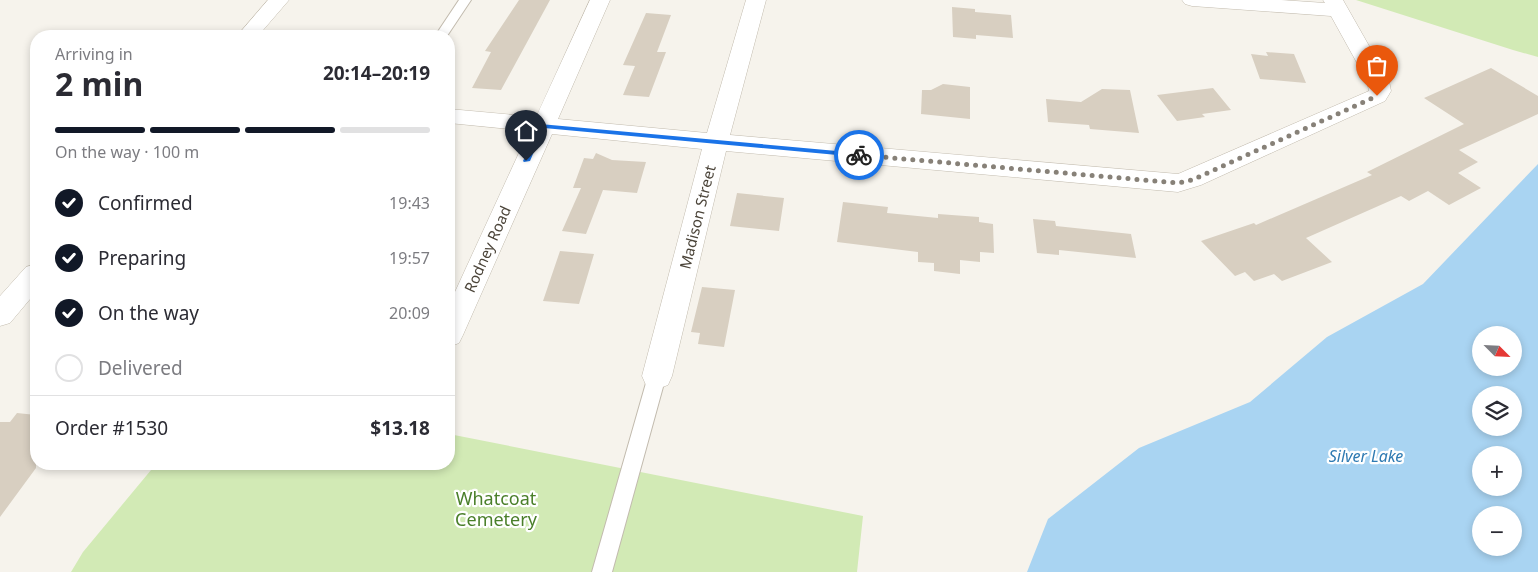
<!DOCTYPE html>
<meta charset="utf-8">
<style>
:root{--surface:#fff;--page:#f2f2f3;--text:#2b2b33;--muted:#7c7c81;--line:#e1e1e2;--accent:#111827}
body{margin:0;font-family:"Noto Sans",sans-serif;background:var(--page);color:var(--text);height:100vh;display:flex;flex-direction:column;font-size:19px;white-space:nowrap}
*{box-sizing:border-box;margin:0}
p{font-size:16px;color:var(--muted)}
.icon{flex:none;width:28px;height:28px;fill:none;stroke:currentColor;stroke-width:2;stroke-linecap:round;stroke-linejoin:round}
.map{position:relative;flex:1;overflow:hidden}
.drawer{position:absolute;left:30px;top:30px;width:425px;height:440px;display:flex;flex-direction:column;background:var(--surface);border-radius:20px;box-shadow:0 2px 8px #0003}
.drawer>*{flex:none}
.needle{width:32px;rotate:114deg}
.tools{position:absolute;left:1472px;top:326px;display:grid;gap:10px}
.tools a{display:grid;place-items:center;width:50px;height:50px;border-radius:50%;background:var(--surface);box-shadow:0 2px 8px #0003;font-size:25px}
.pin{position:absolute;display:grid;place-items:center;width:42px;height:42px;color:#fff;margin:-51px -21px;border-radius:50% 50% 50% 0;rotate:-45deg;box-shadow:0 0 5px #0007}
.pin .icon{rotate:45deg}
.courier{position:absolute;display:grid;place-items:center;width:50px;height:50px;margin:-25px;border:4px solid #1a73e8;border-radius:50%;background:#fff;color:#222;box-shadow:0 1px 6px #0007}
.headline em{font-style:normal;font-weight:700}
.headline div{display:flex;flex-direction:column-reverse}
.headline{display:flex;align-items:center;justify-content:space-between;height:85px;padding:0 25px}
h1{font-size:32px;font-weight:700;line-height:38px}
.bar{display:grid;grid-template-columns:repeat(4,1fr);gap:8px 5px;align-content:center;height:60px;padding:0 25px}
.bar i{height:6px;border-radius:4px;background:var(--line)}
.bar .selected{background:var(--accent)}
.bar p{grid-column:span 4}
.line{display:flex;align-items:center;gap:12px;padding:0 25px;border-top:1px solid var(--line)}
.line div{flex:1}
ol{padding:0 25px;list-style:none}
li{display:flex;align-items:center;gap:15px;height:55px}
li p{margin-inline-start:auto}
li .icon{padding:5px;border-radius:50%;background:var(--accent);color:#fff;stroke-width:4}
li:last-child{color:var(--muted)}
li i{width:28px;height:28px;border:2px solid var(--line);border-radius:50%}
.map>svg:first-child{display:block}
.green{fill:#d2eab5}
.water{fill:#a9d4f2;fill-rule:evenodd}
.building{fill:#d8cfc1}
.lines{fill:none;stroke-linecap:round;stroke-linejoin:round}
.lane-casing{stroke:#c2bbae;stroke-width:2}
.street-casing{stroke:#c2bbae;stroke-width:1}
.lane{fill:#fff;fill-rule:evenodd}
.street{fill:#fff;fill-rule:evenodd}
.route{fill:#1a73e8}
.done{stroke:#878178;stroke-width:5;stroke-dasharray:0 9}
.labels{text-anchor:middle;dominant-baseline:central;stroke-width:4.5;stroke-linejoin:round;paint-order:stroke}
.street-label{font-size:15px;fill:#4b4439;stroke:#fff}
.water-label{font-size:16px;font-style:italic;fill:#2e7ab2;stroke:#fff}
.near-park-label{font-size:18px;fill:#4a7f2a;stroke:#fff}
</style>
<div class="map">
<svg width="1538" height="572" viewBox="0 0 1538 572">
<rect width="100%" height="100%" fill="#f6f3ec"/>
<path class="green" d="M1356,0H1538V57L1513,50Z
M449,434L863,516L857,572H71L83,552L156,464H449Z"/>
<path class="water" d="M1538,164V572H1027L1048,519L1139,448L1250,402L1327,337L1423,284ZM1481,335H1514V368H1481ZM1481,395H1514V428H1481ZM1481,455H1514V488H1481ZM1481,515H1514V548H1481Z"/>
<path class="building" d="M519,0H550L501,90L472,88L491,52L485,51Z
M952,7L975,9V12L1011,15L1013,38L976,35V39L953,37Z
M646,13L671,15L657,52H666L649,97L623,95L635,66L623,65Z
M1266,52L1294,54L1306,83L1260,79L1251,54L1268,56Z
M1491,68L1538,96V114L1459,150L1478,162L1458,173L1481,188L1449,205L1428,191L1409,201L1401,196L1306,238L1332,262L1282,281L1274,274L1254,281L1245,272L1235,276L1201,241L1254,223L1256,225L1372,175L1367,172L1464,124L1424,98Z
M943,84L970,87V119L921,114L922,90H931Z
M1213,88L1231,110L1202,114L1205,117L1177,121L1157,95Z
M1102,89L1130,90L1139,133L1090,129L1089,125L1048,122L1046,99L1081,102Z
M596,153L612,160L646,162L637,193L603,190L586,234L562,231L581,188H573L584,158L593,159Z
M737,193L784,198L779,231L730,226Z
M843,202L888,207L887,213L938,218V214L979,217V222L993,224L994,253L980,252V262L960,260V274L934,271V263L918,262V252L837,242Z
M1033,219L1055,221L1056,226L1131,234L1136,258L1059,250V255L1037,253Z
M560,251L594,254L579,304L543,301Z
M702,287L735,290L724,347L698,344L700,333L691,332Z
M17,413L36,415V468L0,517V422H10Z"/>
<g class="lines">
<defs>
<path id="lane" d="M459,0H471L447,36H435Z
M657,369L663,371L666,376L612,572H592L648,376L651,371Z"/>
<path id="street" d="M268,0H289L258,36H237Z
M590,0H610L558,119L707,133L746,0H766L730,135L1178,174L1369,91L1367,81L1331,16L1192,6L1185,4L1182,0H1281L1325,3L1323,0H1343L1389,81L1391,91L1385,101L1201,185L1178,192L726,151L672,376L668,385L657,389L646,385L642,376L702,149L552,134L463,335L459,343L449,347V305L529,131L449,123V109L536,117Z
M36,264V292L10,323L0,326V296L26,267Z"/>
</defs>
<use href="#lane" class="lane-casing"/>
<use href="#street" class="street-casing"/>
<use href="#lane" class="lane"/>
<use href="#street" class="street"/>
</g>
<path class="route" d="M540,124L859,153L863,155L859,157L544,128L530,161L524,162L523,161Z"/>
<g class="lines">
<path class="done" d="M859,155L1178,183L1192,180L1377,96"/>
</g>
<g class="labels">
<g class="street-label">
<text transform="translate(697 217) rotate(-76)">Madison Street</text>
<text transform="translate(487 249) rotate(-66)">Rodney Road</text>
</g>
<g class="water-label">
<text x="1366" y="456">Silver Lake</text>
</g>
<g class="near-park-label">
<text x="496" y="498">Whatcoat<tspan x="496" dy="21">Cemetery</tspan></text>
</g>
</g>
</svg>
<div class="tools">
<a><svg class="needle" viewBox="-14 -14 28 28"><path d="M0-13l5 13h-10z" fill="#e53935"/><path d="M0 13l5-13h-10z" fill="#7c7c81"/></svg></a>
<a><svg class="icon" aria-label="layers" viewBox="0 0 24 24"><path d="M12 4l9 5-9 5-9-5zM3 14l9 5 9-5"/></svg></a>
<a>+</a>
<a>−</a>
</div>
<div class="pin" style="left:1377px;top:96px;background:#ea580c"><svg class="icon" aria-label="bag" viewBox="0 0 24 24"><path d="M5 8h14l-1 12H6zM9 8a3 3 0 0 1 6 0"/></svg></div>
<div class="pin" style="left:526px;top:161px;background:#1f2937"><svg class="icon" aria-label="home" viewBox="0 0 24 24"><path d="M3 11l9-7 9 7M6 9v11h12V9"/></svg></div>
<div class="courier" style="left:859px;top:155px"><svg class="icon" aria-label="bike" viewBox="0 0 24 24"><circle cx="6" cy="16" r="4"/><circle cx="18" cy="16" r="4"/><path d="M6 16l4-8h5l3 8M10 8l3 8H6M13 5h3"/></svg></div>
<section class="drawer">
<div class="headline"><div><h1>2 min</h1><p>Arriving in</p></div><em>20:14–20:19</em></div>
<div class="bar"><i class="selected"></i><i class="selected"></i><i class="selected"></i><i></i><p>On the way · 100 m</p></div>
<ol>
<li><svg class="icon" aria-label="check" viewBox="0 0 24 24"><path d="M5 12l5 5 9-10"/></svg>Confirmed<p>19:43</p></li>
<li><svg class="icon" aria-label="check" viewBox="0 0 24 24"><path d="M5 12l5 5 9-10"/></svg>Preparing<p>19:57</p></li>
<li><svg class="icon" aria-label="check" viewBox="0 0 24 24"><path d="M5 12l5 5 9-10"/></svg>On the way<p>20:09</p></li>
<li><i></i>Delivered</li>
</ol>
<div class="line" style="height:65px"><div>Order #1530</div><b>$13.18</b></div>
</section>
</div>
